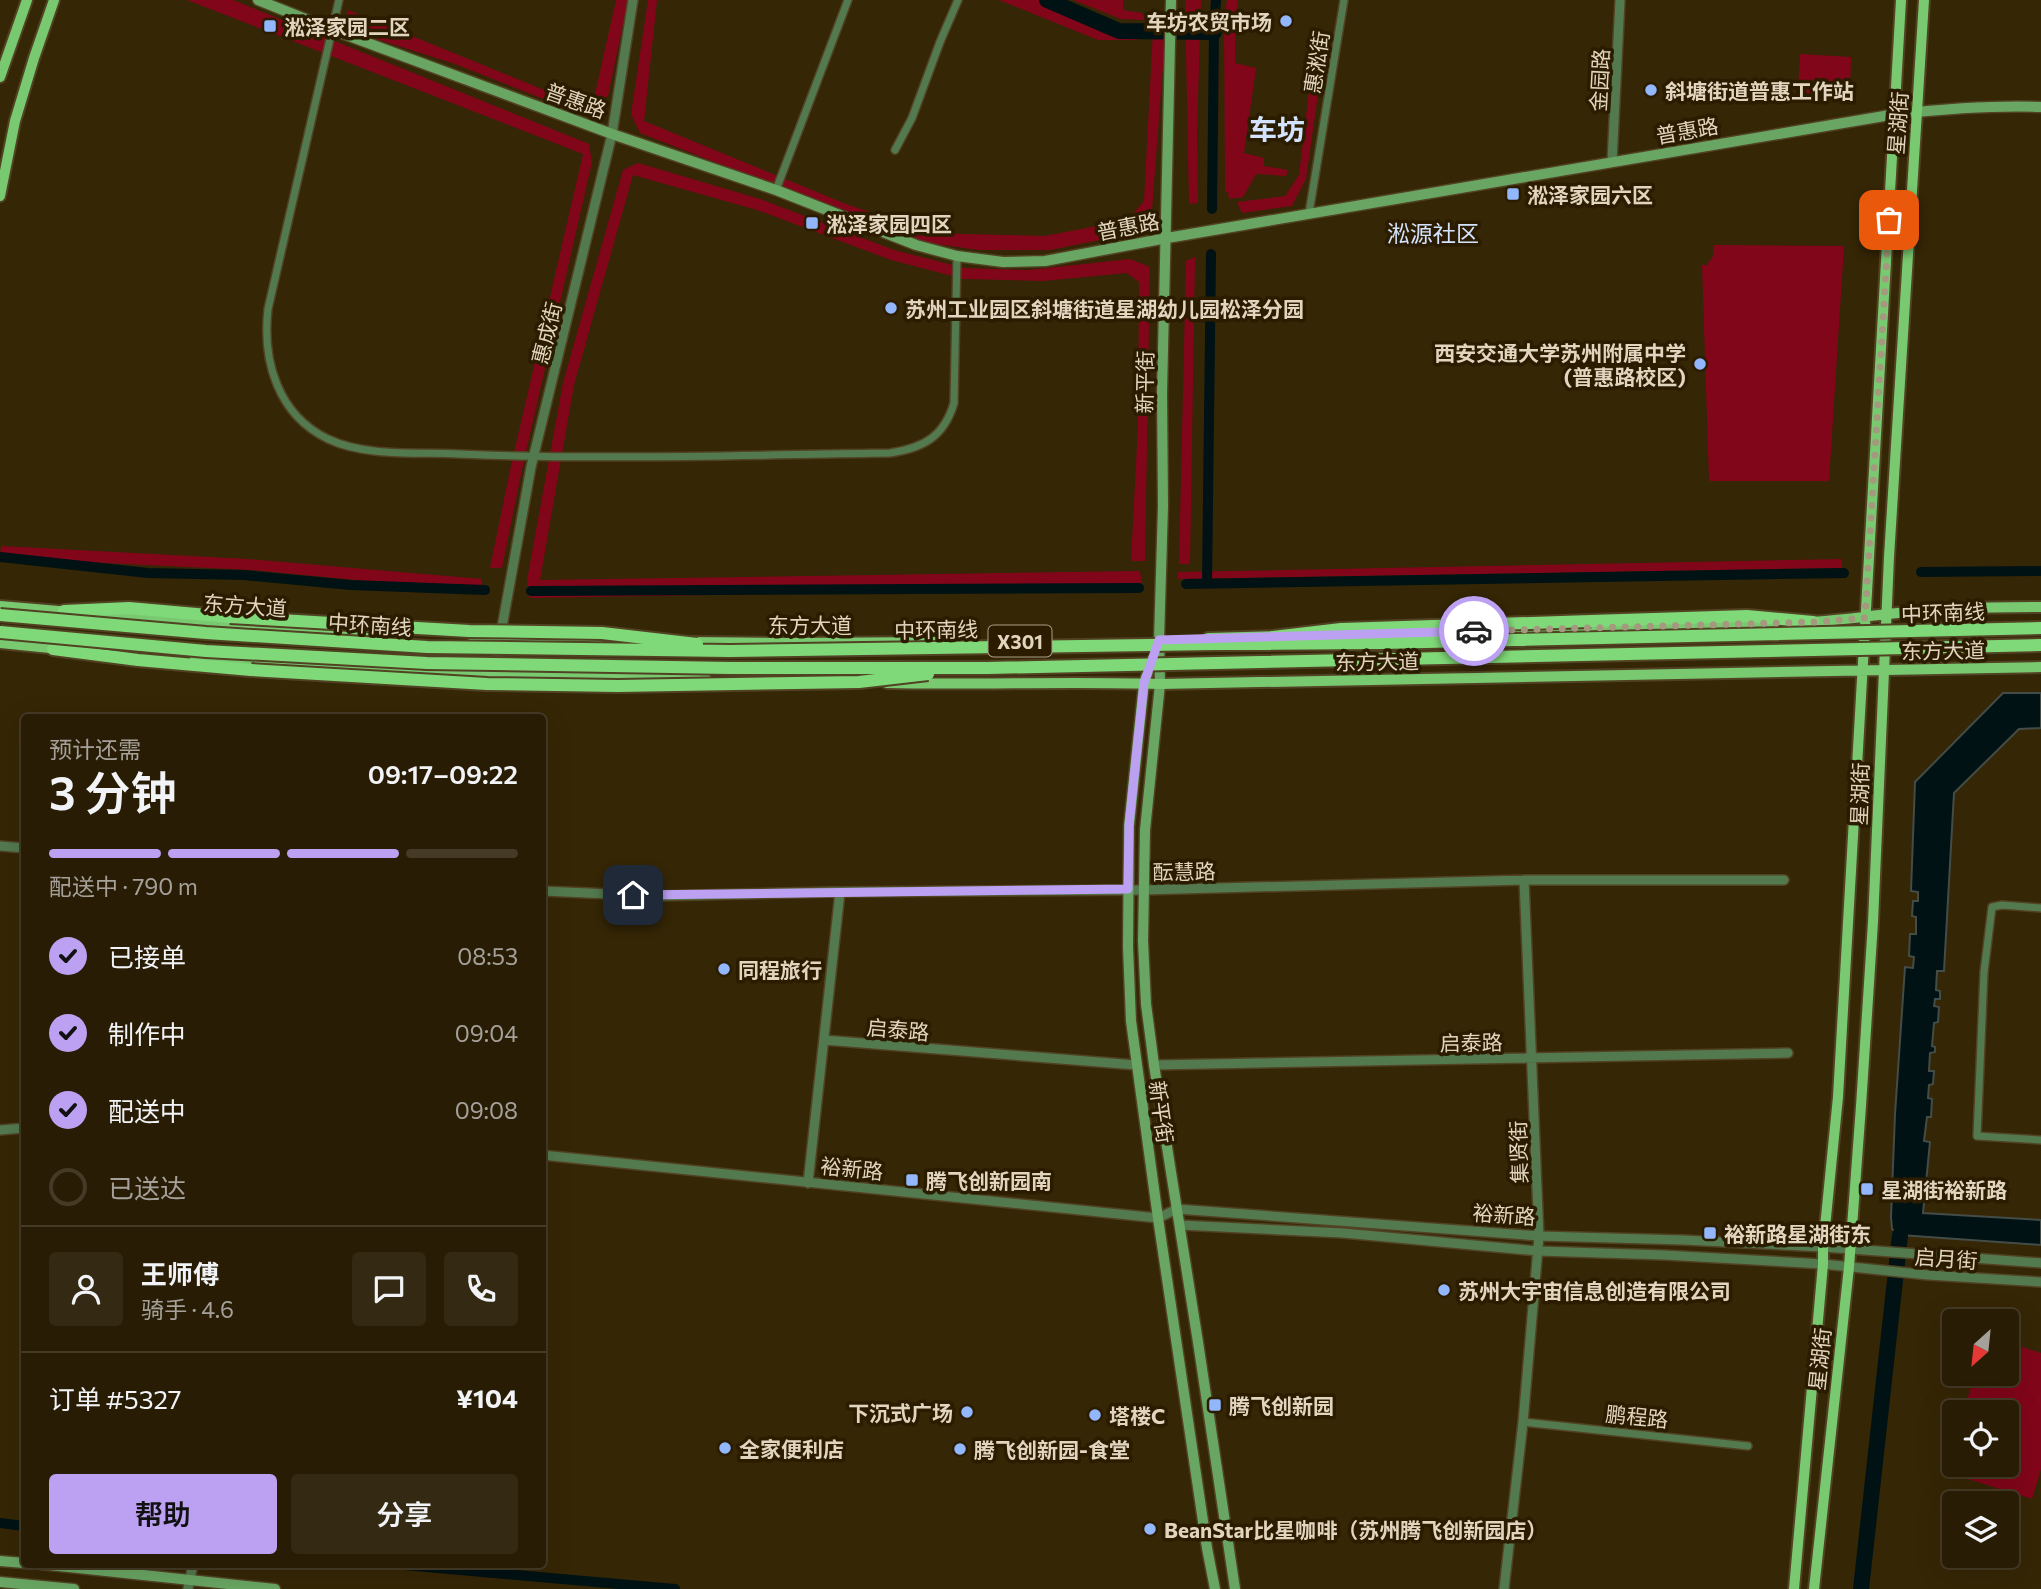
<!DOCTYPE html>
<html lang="zh">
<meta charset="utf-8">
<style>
:root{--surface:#281c04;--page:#342913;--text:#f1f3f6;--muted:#a5a19a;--line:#443a26;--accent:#bca0f2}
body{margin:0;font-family:Commissioner,"Noto Sans SC",sans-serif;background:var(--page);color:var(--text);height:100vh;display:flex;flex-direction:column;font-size:26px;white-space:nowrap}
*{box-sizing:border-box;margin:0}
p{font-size:23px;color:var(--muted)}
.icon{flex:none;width:38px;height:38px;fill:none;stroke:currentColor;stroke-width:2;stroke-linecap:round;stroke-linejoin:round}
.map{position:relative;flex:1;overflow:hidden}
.sheet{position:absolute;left:21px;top:714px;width:525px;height:854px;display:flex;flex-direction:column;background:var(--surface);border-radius:7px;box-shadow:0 7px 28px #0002,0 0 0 2px var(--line)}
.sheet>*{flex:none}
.needle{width:46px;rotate:207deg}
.fabs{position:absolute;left:1942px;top:1309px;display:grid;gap:14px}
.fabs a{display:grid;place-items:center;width:77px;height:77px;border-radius:7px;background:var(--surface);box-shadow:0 7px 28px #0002,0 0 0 2px var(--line);font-size:35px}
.pin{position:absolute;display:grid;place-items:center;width:60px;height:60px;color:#fff;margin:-30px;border-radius:14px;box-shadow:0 4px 10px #0006}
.courier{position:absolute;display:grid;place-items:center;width:70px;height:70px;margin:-35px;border:5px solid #bca0f2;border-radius:50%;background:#fff;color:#222;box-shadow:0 2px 9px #0007}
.headline em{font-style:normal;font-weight:600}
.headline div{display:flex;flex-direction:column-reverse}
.headline{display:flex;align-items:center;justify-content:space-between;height:119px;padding:0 28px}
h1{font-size:46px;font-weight:600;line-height:52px}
.bar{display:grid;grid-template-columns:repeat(4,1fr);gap:10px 7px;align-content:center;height:84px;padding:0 28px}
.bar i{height:9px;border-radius:5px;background:var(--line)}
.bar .active{background:var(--accent)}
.bar p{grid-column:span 4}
.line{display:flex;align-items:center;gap:18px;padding:0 28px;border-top:2px solid var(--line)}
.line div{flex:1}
.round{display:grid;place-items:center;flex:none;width:74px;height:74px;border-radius:7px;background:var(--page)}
ol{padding:0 28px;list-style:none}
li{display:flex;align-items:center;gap:21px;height:77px}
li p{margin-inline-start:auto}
li .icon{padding:7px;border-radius:50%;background:var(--accent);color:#111;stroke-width:4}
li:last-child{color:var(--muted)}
li i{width:38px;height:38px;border:4px solid var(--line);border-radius:50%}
.button{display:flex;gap:14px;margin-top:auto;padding:14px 28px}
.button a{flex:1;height:80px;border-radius:7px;background:var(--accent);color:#111;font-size:28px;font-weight:600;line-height:80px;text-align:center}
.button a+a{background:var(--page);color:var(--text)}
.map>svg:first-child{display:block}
.green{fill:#82061a}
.water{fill:#001214;stroke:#444c47;stroke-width:2}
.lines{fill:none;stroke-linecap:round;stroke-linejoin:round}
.canal{stroke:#001214;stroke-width:10}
.river{stroke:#001214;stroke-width:16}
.minor-casing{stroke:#514223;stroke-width:10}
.tertiary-casing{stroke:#514223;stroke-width:12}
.secondary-casing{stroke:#514223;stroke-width:13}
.primary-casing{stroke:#514223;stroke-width:14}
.trunk-casing{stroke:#514223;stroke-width:16}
.minor{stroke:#53794f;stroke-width:7}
.tertiary{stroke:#53794f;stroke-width:9}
.secondary{stroke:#69a663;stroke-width:10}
.primary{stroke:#79c971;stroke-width:10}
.trunk{stroke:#80d978;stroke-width:12}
.trunk-bridge-casing{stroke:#514223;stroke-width:16;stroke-linecap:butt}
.trunk-bridge{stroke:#80d978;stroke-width:12}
.done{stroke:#a5987e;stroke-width:7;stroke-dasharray:0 12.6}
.route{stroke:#bca0f2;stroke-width:9}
.poi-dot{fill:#92b7fd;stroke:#2b1c00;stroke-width:2.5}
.labels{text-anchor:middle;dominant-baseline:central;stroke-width:7;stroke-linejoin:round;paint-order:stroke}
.shield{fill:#2b1c00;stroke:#ab9e86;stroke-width:2}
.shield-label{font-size:19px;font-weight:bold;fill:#e2d5bf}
.poi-label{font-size:21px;font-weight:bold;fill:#e2d5bf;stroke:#2b1c00;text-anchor:start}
.street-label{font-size:21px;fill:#e2d5bf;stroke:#2b1c00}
.neighbourhood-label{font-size:23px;fill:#d3e2fd;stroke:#2b1c00}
.district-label{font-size:28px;font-weight:bold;fill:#d3e2fd;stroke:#2b1c00}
</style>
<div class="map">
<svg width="2041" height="1589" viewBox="0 0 2041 1589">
<rect width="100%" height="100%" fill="#352605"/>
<path class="green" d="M187,0H233L589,144L592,162L523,465L502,568H490L510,470L583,154Z
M616,0H628L608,96L579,113L455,64L345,29L348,10L576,103L595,94Z
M648,0H657L644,121L846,204L926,231L961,234L1045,236L1128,220L1144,201L1153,30H1163V65L1152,210L1130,234L1050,250H979L929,243L866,221L640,133L631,114Z
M999,0H1047L1110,27L1137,29L1138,40H1098Z
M1073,0H1123V10L1142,13L1145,20L1121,19Z
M1185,0H1201L1197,133L1198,203L1189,204Z
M1227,0H1238L1235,21V63L1256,68L1244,153L1264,158V166L1288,170L1286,176L1256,174L1243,197L1229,199L1228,192H1225L1224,18Z
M1314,50L1324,51L1306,179L1292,206L1242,213L1237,202L1285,196L1299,175Z
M1800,54L1851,57L1850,87L1805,94L1798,89Z
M638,163L760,199L894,250L964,268L1028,270L1130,259L1150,267L1145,561H1131L1138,425L1139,282L1127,273L1043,281L964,279L891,260L757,210L633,175L574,385L540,580L1140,571L1142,587L1099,592L827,593L529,598L527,580L563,383L623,170Z
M1714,245L1844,246L1829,481H1709L1702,265H1707L1713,256Z
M1195,257L1190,564H1179L1186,261Z
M1,546L248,559L482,579L481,592L251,570L0,558Z
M1842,559V568L1178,579V572Z
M2007,1342L2041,1353V1469L2032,1499L1945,1472L1955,1440V1465H2007V1412H1963L1975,1374H2007Z"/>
<path class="water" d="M2003,693H2041V728L2019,729L1954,793L1944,971H1937L1936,990L1940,991V999H1935L1934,1006L1939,1007L1938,1022L1934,1023L1932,1046L1935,1047V1052L1930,1053L1929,1071H1934L1933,1084L1929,1085L1928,1098L1932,1099L1931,1117H1927L1924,1141L1930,1142L1923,1213L2041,1220V1245L1900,1235L1892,1229L1891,1217L1895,1114L1905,967L1913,968L1914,957L1909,956L1910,934H1916V917L1912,916L1913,901H1918V892L1911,891L1915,782Z"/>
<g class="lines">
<path class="canal" d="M1212,209L1214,32L1216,0
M0,557L148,573L244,575L351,585L485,590
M1921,572L2041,571
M1186,584L1844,573
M1207,584L1211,254
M531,591L1139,588
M0,1523L24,1526
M393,1564L675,1589"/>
<path class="river" d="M1047,0L1119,31L1214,32
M1861,1589L1900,1235"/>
<defs>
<path id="minor" d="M339,0L268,309C262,361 278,415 328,439C366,457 418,452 459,454C603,460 746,455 890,453C923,448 944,437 954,403L957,256
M895,150L912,118L940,42L958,0
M776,190L848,0
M1309,213L1344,0
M2041,908L2002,905L1992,907L1984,972L1977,1136L2041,1140
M1523,1422L1748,1446"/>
<path id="tertiary" d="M1612,162L1620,0
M496,670L500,638L531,467L612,134L633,0
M0,846L24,848
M542,891L656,896L832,892L1143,890L1524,880H1784
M824,1040L1136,1065
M1154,1065L1788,1053
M0,1130L24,1128
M542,1155L1158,1218L1177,1209L1539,1236L1683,1240L1823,1247L2041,1263
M808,1183L840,892
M1180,1225L1343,1233L1538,1251L1664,1255L1823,1264L1928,1275L2041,1282
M188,1589L193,1564
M1504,1589L1523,1422L1539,1236L1524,880"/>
<path id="secondary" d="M258,0L333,30L612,134L776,190L916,245L957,256L1003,262L1045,261L1167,238L1896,114C1944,109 1992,105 2041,107
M1171,0L1162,393L1163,506L1159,640L1160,684L1145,830L1143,941L1146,1004L1154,1065L1198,1342L1235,1589
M1152,660L1144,683L1129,826L1128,947L1131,1021L1158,1218L1207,1548L1215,1589
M0,1561L24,1563
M40,1564L275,1589
M0,1582L74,1589"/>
<path id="primary" d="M0,77L27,0
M0,196L15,121L34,58L54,0
M0,606L70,612
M100,614L380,632
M1807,622C1834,621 1861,617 1888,614C1939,608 1990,607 2041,607
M1429,632L1773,623
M473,637L625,640
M1208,638L1280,636
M690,642L788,643L944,642
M0,643L60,649
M195,659L292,666L495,676L706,679
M887,683C978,685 1069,681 1160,684L2041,667
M1794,1589L1823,1264V1247L1838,1097L1901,0
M1814,1589L1849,1267L1861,1106L1873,922L1889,557L1924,0"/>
<path id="trunk" d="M64,611L129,608L230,617
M1591,621L1747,616L1813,622
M53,649L138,660L251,670"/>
</defs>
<use href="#minor" class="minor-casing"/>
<use href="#tertiary" class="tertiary-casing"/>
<use href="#secondary" class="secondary-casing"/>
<use href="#primary" class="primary-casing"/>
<use href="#trunk" class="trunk-casing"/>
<use href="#minor" class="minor"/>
<use href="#tertiary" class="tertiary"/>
<use href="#secondary" class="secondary"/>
<use href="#primary" class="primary"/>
<use href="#trunk" class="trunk"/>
<defs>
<path id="trunk-bridge" d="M0,615L206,633L427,647L730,651L1216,644L1381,643L2041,628
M230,617L469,631L602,633L697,644
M0,632L206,651L427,663L730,668H988L2041,645
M1273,637L1341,629L1591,621
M251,670L487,684L618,686L859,682L928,674"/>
</defs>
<use href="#trunk-bridge" class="trunk-bridge-casing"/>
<use href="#trunk-bridge" class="trunk-bridge"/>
</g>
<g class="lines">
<path class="done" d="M1474,631L1813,622L1865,618L1889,220"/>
<path class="route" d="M633,895L1128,889L1129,825L1144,683L1159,640L1474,631"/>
</g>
<g class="poi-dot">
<circle cx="1286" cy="21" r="7"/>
<rect x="263" y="19" width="14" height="14" rx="3.5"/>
<circle cx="1651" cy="90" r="7"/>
<rect x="1506" y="187" width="14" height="14" rx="3.5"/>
<rect x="805" y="216" width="14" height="14" rx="3.5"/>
<circle cx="891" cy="308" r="7"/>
<circle cx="1700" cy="364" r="7"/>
<circle cx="724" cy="969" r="7"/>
<rect x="905" y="1173" width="14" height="14" rx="3.5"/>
<rect x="1860" y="1182" width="14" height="14" rx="3.5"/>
<rect x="1703" y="1226" width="14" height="14" rx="3.5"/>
<circle cx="1444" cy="1290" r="7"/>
<rect x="1208" y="1398" width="14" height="14" rx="3.5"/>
<circle cx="967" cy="1412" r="7"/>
<circle cx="1095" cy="1415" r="7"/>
<circle cx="725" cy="1448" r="7"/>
<circle cx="960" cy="1449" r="7"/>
<circle cx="1150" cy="1529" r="7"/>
</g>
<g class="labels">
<rect class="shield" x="988.5" y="625.5" width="63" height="31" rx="5"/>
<g class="shield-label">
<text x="1020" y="641">X301</text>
</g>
<g class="poi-label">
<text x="1272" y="21" text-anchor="end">车坊农贸市场</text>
<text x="284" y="26">淞泽家园二区</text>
<text x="1665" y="90">斜塘街道普惠工作站</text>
<text x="1527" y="194">淞泽家园六区</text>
<text x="826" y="223">淞泽家园四区</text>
<text x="905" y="308">苏州工业园区斜塘街道星湖幼儿园松泽分园</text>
<text x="1686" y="352" text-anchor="end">西安交通大学苏州附属中学<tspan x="1686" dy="24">(普惠路校区)</tspan></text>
<text x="738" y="969">同程旅行</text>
<text x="926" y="1180">腾飞创新园南</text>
<text x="1881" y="1189">星湖街裕新路</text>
<text x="1724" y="1233">裕新路星湖街东</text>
<text x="1458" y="1290">苏州大宇宙信息创造有限公司</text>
<text x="1229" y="1405">腾飞创新园</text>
<text x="953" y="1412" text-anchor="end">下沉式广场</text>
<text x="1109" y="1415">塔楼C</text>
<text x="739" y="1448">全家便利店</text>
<text x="974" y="1449">腾飞创新园-食堂</text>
<text x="1164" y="1529">BeanStar比星咖啡（苏州腾飞创新园店）</text>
</g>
<g class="street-label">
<text transform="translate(1316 62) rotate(-81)">惠淞街</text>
<text transform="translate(1599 80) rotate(-87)">金园路</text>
<text transform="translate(576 100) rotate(20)">普惠路</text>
<text transform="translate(1897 123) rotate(-86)">星湖街</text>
<text transform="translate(1687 130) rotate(-10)">普惠路</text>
<text transform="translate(1128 226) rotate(-11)">普惠路</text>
<text transform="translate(546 333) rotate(-76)">惠成街</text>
<text transform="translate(1144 382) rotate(-89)">新平街</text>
<text transform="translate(245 605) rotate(4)">东方大道</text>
<text transform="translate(1943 612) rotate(-2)">中环南线</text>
<text transform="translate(370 624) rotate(4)">中环南线</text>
<text x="810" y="624">东方大道</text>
<text transform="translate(936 629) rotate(-1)">中环南线</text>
<text transform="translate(1943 650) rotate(-1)">东方大道</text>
<text transform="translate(1377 661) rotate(-1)">东方大道</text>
<text transform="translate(1859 794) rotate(-88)">星湖街</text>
<text transform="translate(1184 871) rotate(-1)">酝慧路</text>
<text transform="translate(898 1029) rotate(5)">启泰路</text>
<text transform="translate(1471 1042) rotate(-1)">启泰路</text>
<text transform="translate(1162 1112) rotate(82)">新平街</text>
<text transform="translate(1518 1152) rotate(-92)">集贤街</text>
<text transform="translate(852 1168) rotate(6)">裕新路</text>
<text transform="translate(1504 1214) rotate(4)">裕新路</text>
<text transform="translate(1946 1258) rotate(4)">启月街</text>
<text transform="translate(1819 1359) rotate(-84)">星湖街</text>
<text transform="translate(1637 1416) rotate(6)">鹏程路</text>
</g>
<g class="neighbourhood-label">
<text x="1433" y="233">淞源社区</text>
</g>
<g class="district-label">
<text x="1277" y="129">车坊</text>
</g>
</g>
</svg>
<div class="fabs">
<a><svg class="needle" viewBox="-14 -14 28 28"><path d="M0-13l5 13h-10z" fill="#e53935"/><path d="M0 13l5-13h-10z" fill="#a5a19a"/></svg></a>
<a><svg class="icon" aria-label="locate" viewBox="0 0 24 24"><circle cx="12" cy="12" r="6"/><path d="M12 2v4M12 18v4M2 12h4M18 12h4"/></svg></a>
<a><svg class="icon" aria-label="layers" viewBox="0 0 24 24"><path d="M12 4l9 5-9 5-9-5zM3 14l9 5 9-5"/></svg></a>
</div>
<div class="pin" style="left:1889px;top:220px;background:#ea580c"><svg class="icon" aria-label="bag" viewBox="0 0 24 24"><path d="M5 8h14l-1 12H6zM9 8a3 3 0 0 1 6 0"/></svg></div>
<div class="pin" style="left:633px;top:895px;background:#1f2937"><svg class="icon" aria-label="home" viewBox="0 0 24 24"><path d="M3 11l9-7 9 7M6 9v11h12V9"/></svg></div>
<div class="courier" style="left:1474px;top:631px"><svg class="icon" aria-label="car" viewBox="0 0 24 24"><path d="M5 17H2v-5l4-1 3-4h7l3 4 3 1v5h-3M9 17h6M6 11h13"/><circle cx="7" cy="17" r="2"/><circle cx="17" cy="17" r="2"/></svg></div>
<section class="sheet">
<div class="headline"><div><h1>3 分钟</h1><p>预计还需</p></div><em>09:17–09:22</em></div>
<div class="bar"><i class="active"></i><i class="active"></i><i class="active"></i><i></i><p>配送中 · 790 m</p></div>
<ol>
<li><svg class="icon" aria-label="check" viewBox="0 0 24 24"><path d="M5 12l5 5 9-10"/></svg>已接单<p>08:53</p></li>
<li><svg class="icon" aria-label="check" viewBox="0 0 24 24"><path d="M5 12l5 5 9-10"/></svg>制作中<p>09:04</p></li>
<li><svg class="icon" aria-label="check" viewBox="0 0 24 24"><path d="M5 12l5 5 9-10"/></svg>配送中<p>09:08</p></li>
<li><i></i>已送达</li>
</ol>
<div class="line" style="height:126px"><a class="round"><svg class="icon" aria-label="person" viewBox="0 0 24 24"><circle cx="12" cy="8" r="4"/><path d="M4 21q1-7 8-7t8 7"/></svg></a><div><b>王师傅</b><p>骑手 · 4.6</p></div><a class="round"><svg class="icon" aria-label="chat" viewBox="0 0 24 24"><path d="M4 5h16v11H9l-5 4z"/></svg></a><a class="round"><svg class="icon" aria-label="phone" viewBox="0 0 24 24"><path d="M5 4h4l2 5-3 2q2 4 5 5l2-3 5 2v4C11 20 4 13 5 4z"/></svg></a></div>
<div class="line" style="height:91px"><div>订单 #5327</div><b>¥104</b></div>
<div class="button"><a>帮助</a><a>分享</a></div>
</section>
</div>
